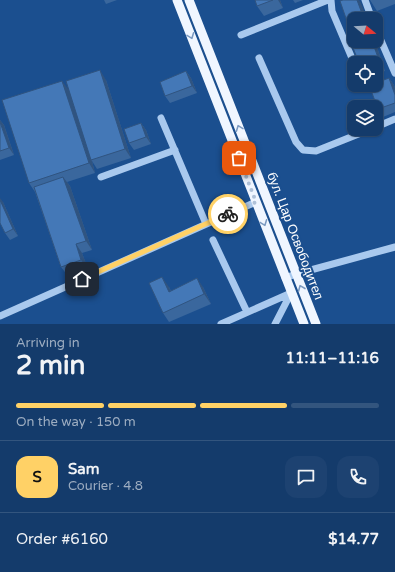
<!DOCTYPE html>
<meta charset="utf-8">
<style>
:root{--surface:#143b6b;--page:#1d4271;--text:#f1f3f6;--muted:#9dadc1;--line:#33557e;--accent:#ffd166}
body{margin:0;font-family:"Varela Round",sans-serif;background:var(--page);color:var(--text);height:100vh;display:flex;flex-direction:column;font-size:15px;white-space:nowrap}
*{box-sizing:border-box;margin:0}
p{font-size:13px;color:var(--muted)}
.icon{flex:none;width:22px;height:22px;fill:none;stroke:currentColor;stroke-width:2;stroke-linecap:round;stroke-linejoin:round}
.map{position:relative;height:324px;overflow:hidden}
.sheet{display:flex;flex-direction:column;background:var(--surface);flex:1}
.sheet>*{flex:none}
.needle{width:26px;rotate:108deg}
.buttons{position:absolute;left:347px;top:12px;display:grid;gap:8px}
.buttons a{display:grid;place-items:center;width:36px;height:36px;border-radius:8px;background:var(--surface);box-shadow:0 1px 3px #0004,0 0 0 1px var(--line);font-size:20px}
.pin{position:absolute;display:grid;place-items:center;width:34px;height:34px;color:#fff;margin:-17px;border-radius:8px;box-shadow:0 2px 6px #0006}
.courier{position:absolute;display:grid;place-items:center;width:40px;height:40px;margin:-20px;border:3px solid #ffd166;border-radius:50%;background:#fff;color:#222;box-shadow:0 1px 5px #0007}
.headline em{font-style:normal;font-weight:700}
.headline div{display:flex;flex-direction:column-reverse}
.headline{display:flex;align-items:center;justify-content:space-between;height:68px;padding:0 16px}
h1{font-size:26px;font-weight:700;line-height:30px}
.bar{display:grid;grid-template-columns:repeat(4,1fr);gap:6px 4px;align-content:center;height:48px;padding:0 16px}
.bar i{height:5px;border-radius:3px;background:var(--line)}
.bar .selected{background:var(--accent)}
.bar p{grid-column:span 4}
.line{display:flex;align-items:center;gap:10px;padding:0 16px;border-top:1px solid var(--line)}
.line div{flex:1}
.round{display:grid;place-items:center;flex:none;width:42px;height:42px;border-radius:12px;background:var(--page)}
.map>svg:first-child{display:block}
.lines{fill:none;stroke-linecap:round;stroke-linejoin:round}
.minor{stroke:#a9c9ee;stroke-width:7}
.major{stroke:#f0f6ff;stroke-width:9}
.wall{fill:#3a679d}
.shaded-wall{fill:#305480}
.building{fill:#4478b7;stroke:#305480}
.oneway{stroke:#7b9ac1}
.done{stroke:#afc1d8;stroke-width:4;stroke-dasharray:0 7.2}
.route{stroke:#ffd166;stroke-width:5}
.labels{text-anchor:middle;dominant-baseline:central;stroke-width:4;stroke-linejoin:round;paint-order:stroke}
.street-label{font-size:13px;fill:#fff;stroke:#1b4f8f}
</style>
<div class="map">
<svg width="395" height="324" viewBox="0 0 395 324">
<rect width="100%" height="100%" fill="#1b4f8f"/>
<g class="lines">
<path class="minor" d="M331,0L332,11L354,63
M365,0L372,19
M376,29L395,73
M241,35L328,0
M259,58L296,142L303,150L316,151L371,129
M161,118L206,224
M376,127L395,119
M101,177L175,150
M213,240L247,312
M285,278L296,274L395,247
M0,316L256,202
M221,324L291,293L275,324"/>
<path class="major" d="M177,0L304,324
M189,0L316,324"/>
</g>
<path class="wall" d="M104,0H117L106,4Z
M255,0H280L283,8L264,16L257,6Z
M293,0H303L295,3Z
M370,0H395V4L377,11Z
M361,3L354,19V34L349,27Z
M354,41H375L385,71L376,74V63Z
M186,71L191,78L197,93L170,103L165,96Z
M389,78L394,85L395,88V112L383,117L378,109Z
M106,80L131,158L97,169L92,161L95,173L67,182L70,186L92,250L82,253L88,269L68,276L61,267L35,192L29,183L69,90Z
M0,120L4,125L14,155L0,160Z
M141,123L146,130L151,144L134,150L129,143Z
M3,202L18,236L10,240L5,233Z
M169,287L171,291L203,287L211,304L169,322L163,313Z"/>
<path class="shaded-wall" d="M278,0H280L283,8Z
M357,0H359L361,3L367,19H364Z
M372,41H375L385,71L380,63Z
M100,70L106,80L131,158L125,149Z
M186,71L191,78L197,93L192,86Z
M389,78L394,85L395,88V95Z
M62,81L69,90L91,160L92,161L95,173L89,163Z
M0,120L4,125L14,155L9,148L0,122Z
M141,123L146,130L151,144L146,137Z
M63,177L70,186L92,250L86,241Z
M0,198L3,202L18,236L13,229L0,200Z
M76,244L82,253L88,269L81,260Z
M162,277L169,287L175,301L169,292Z
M197,278L203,287L211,304L204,294Z"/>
<path class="building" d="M255,0H273L257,6Z
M343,0H357L364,19H354V25L349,27L340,1Z
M354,39V41H372L380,63L376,65V63H359L350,40Z
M100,70L125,149L91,160L66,81Z
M186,71L192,86L165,96L160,82Z
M389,78L395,95V103L378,109L369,85H376V83Z
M62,81L89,163L29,183L2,100Z
M0,122L9,148L0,151Z
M141,123L146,137L129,143L124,129Z
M63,177L86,241L76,244L81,260L61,267L34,187Z
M0,200L13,229L5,233L0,223Z
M162,277L169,292L197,278L204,294L163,313L149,283Z"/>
<defs><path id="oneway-chevron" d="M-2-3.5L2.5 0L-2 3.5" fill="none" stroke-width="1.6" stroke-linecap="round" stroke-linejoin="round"/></defs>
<g class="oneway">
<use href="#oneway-chevron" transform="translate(191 36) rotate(69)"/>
<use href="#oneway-chevron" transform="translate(239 128) rotate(-111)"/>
<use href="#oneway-chevron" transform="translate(264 223) rotate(69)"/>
<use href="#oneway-chevron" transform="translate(301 288) rotate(-112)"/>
</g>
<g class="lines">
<path class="done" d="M228,214L256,202L239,158"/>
<path class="route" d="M82,279L228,214"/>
</g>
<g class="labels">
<g class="street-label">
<text transform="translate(295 236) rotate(69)">бул. Цар Освободител</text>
</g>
</g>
</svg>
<div class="buttons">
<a><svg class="needle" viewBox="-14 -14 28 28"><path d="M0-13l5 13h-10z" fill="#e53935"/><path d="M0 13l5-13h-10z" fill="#9dadc1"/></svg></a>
<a><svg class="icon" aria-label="locate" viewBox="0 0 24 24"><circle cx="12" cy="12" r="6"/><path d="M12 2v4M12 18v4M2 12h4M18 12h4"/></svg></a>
<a><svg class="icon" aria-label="layers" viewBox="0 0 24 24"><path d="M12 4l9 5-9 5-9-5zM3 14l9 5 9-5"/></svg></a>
</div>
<div class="pin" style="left:239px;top:158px;background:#ea580c"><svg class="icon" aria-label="bag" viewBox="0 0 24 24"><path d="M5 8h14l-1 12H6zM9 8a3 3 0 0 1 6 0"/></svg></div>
<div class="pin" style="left:82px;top:279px;background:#1f2937"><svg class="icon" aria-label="home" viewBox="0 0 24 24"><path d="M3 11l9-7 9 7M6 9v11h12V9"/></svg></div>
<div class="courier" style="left:228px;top:214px"><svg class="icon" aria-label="bike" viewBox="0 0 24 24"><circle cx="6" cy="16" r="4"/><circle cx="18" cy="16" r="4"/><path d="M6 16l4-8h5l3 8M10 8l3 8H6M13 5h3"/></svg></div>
</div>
<section class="sheet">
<div class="headline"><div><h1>2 min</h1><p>Arriving in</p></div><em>11:11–11:16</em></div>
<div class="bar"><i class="selected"></i><i class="selected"></i><i class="selected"></i><i></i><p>On the way · 150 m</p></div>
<div class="line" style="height:72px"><b class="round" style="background:var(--accent);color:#111">S</b><div><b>Sam</b><p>Courier · 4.8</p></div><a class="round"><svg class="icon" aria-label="chat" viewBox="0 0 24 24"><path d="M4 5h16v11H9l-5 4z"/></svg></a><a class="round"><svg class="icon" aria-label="phone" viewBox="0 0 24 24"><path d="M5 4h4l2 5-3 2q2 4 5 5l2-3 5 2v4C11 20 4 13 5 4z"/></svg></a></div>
<div class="line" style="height:52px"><div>Order #6160</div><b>$14.77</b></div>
</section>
